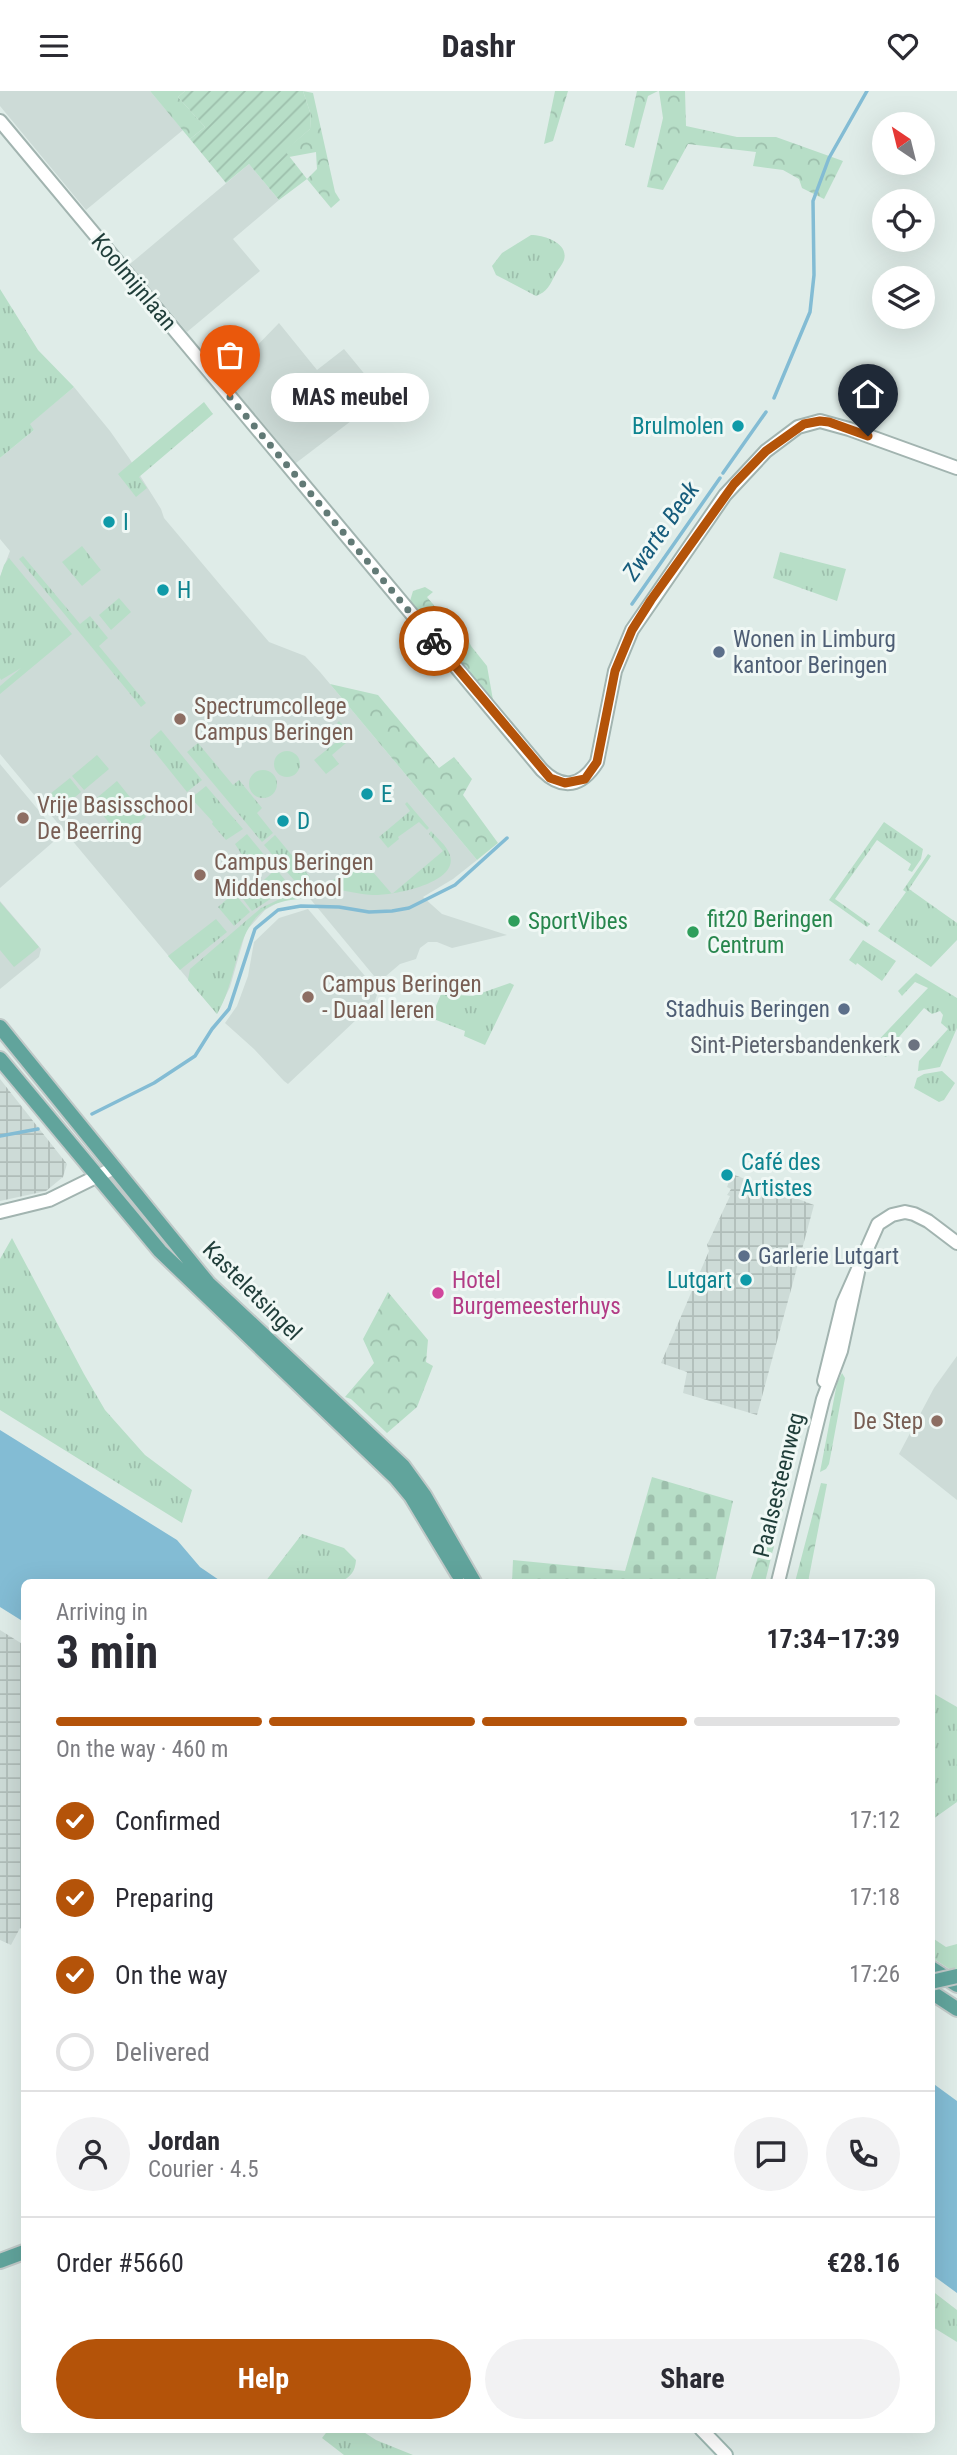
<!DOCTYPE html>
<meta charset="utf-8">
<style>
:root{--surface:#fff;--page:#f2f2f3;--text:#2b2b33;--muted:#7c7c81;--line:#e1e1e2;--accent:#b45309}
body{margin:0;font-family:"Roboto Condensed",sans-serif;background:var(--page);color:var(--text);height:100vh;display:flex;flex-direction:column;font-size:26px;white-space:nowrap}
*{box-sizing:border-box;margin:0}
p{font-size:23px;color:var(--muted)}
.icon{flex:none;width:38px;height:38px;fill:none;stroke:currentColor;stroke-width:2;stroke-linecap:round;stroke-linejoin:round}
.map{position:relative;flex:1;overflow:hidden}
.details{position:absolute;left:21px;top:1488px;width:914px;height:854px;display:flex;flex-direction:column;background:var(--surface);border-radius:10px;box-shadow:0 7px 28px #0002}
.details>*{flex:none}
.needle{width:46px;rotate:325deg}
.tools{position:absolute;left:872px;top:21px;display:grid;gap:14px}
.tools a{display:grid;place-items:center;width:63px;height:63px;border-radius:50%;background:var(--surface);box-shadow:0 7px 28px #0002;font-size:35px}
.pin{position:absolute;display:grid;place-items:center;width:60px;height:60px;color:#fff;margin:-72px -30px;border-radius:50% 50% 50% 0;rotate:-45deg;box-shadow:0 0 7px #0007}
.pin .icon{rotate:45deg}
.courier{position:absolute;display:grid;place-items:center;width:70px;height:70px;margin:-35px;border:5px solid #b45309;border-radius:50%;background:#fff;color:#222;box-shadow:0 2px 9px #0007}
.bubble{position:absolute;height:49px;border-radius:24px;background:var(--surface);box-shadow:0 7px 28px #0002;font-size:23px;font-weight:700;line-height:49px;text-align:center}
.overview em{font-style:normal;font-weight:700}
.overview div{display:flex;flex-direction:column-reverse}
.overview{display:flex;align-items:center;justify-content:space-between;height:119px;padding:0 35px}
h1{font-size:46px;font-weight:700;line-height:52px}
.bar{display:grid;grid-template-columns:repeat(4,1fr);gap:10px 7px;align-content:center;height:84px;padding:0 35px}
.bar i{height:9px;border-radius:5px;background:var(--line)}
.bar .on{background:var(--accent)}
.bar p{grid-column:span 4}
.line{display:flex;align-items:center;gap:18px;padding:0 35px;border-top:2px solid var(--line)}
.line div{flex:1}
.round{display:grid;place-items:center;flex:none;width:74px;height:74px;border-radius:37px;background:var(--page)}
ol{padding:0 35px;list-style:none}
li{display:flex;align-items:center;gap:21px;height:77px}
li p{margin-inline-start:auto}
li .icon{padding:7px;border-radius:50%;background:var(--accent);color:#fff;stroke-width:4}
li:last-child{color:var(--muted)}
li i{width:38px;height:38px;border:4px solid var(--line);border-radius:50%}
.cta{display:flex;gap:14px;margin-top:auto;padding:14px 35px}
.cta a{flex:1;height:80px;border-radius:42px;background:var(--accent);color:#fff;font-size:28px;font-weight:700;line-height:80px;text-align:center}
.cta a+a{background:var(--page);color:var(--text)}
header{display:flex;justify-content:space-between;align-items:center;height:91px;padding:0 35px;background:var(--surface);font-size:32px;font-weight:700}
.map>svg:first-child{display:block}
.built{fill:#cddbd7}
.industrial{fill:url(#industrial-grid)}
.grass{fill:url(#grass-tufts)}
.forest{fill:url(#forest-crowns)}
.cemetery{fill:url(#cemetery-stones)}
.garden{fill:url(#garden-furrows)}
.pitch{fill:#b7dec7}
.water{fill:#83bcd4}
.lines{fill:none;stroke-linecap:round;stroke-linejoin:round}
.stream{stroke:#83bcd4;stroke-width:3.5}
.tertiary-casing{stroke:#a2b4b0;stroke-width:16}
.secondary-casing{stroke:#9db8b2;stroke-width:16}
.primary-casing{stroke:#c0c9c8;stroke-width:18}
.tertiary{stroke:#fff;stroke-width:12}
.secondary{stroke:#fff;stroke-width:12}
.primary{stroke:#61a49c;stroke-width:14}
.primary-bridge-casing{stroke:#c0c9c8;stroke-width:18;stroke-linecap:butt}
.primary-bridge{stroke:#61a49c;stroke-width:14}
.done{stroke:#627a76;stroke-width:7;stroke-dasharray:0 12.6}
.route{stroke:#b45309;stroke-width:9}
.culture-dot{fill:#0f9aa8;stroke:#f0f8f5;stroke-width:2.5}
.service-dot{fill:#5c6f8a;stroke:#f0f8f5;stroke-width:2.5}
.education-dot{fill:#8d6e63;stroke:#f0f8f5;stroke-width:2.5}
.leisure-dot{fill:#2e9e5b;stroke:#f0f8f5;stroke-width:2.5}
.worship-dot{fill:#6b7280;stroke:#f0f8f5;stroke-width:2.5}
.hotel-dot{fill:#d1479c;stroke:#f0f8f5;stroke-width:2.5}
.labels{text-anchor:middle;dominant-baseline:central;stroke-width:6;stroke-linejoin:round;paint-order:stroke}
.street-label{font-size:23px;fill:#1f3d39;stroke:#f0f8f5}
.culture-label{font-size:23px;fill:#0d838f;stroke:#f0f8f5;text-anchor:start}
.service-label{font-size:23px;fill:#4e5e75;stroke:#f0f8f5;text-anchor:start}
.education-label{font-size:23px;fill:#785e54;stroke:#f0f8f5;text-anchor:start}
.leisure-label{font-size:23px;fill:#27864d;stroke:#f0f8f5;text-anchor:start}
.worship-label{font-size:23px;fill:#5b616d;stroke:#f0f8f5;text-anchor:end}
.hotel-label{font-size:23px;fill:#b23c85;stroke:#f0f8f5;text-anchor:start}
.water-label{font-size:24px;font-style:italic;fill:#165c7c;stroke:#f0f8f5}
</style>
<header><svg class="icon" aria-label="menu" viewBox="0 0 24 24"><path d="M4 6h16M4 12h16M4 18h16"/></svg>Dashr<svg class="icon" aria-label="heart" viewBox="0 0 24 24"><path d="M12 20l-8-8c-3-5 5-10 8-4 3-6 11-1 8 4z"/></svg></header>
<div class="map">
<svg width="957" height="2364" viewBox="0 0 957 2364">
<defs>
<pattern id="industrial-grid" width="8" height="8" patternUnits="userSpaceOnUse" patternTransform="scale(1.75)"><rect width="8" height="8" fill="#cddbd7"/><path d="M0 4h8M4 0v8" fill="none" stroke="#b0bdb9"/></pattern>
<pattern id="grass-tufts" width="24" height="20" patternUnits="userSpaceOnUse" patternTransform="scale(1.75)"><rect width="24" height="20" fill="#b7dec7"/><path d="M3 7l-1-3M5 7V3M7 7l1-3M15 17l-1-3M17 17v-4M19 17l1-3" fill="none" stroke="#9dbfac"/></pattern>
<pattern id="forest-crowns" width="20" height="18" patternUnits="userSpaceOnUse" patternTransform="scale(1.75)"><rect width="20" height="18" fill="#b7dec7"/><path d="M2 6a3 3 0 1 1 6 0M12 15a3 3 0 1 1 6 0" fill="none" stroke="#9dbfac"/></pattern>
<pattern id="cemetery-stones" width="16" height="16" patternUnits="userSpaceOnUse" patternTransform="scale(1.75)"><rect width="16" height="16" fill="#b7dec7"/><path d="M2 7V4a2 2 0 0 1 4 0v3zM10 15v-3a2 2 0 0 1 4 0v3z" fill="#9dbfac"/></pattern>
<pattern id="garden-furrows" width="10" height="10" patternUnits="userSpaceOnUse" patternTransform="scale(1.75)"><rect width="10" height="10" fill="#b7dec7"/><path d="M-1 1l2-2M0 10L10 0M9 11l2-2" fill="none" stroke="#9dbfac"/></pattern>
</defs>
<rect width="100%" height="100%" fill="#dfece8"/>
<path class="built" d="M0,0H150L183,39L86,119L0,15Z
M249,73L279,109L233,148L260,180L187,241L130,173Z
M279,232L317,279L344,258L381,303L372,314L296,372L235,299L233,292L234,283L240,272Z
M74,296L110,340L129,367L161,418L164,427L222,496L269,551L305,565L320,581L477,769L453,788L423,806L442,823L507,844L452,857L437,851H428L420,857L416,868L400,873L379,891L307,804L286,807L265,819L246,840L230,896L217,923L0,663V486L10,460L0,448V367L34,339L29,333Z
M0,673L60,745L0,797Z
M0,810L41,858L39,866L0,898Z
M308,818L376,898L377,904L374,912L288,993L284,990L254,958L225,932L237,915L248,885L254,851L279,827Z
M957,1265V1409L899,1363L934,1297Z"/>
<path class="industrial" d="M0,988L67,1073L63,1086L46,1100L0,1110Z
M732,1083L814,1114L757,1324L683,1302L687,1281L661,1272L709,1160L707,1154L730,1105L727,1104L731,1098L727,1096Z
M0,1539L24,1554V1840L20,1837L11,1854L0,1849Z"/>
<path class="grass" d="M531,144C544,144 569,152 564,169C562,174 557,180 555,184C550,194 547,201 536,205L496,184L492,175L502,162Z
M0,198L38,259L74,296L30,333L34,339L0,367Z
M204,311L213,323L139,386L147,397L136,406L118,383Z
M82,455L101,479L82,495L62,471Z
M780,461L846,478L837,510L773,487Z
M23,465L80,533L90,525L108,547L99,555L146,612L141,616L19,468Z
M9,467L72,543L0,603V595L21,577L1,589L0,587V486L4,474Z
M119,507L131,521L111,539L99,524Z
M339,630L353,646L332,664L339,673L326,683L314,669L346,643L337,632Z
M161,639L202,689L187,701L150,655V649Z
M198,652L233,694L239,689L262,717L257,722L273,742L262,751L187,661Z
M274 673a13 13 0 1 1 26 0a13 13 0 1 1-26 0Z
M249 693a14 14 0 1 1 28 0a14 14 0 1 1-28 0Z
M206,695L243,738L226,749L212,733L213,731L191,707Z
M407,711L429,737L427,739L419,731L398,746L399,748L388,757L379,746L410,720L405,713Z
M884,731L923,758L921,768L912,781L908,779L911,773L877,749L835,808L870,833L867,836L829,809Z
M431,740C437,747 446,754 449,762C463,792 391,805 372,804C356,803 339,797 323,798L360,766L392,803L443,760L429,743Z
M247,743L270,771L254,783L235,753Z
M275,744L310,786L299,795L264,754Z
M928,763L931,765L909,798L957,832V849L931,876L878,840L906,801L903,799Z
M276,778L295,801L272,807L252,820L243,808Z
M234,802L250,821L234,835L218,816Z
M298,804L301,808C230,811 244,879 217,923L188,889L190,878L261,817L284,806Z
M216,828L227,841L180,879L168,865Z
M863,849L896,870L882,890L857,872L856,874L849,869Z
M916,882L957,907V937L940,976L918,980L919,970L948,938L941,932L943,924L940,920L932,923L924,917L887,960L889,962L886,966L870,958L928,897L915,891L902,905L898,900Z
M510,892L514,894L485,954L464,945L465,940L431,927L441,903L473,905Z
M942,980L955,992L944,1009L939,1011L914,997L917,987L924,983Z
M12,1147L84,1283L105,1319L145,1364L192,1399L182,1432L0,1319V1168Z
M842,1282L845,1287L829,1373L826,1378L820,1381L837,1292Z
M302,1443L344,1457L356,1469C355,1481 351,1485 341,1491H265Z
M931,1601L957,1616V1711L933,1728L931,1726Z
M931,1846L946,1856L957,1853V1883L931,1866Z
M931,2199L957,2219V2251L931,2235Z
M329,2338H359L376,2349L413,2364H344L322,2347Z"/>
<path class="forest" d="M150,0H185L178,6L205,36L190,48Z
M303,0L313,2L335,101L340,109L331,117L307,88L317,78L316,61L289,66L284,60L310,38L311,24Z
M555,0H568L553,50L544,53Z
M637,0H658L648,5L634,57L625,54Z
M659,0H685L686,35L737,46H776L843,70L824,108L802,97L799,88L783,79L753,75L756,61L688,53L663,99L647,96L663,27Z
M425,496L433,501L427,506L456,541L462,536L471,555L487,575L493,609L410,510L413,500Z
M330,593L378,604L439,677L454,666L472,688L463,704L498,752L477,769Z
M388,1201L428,1249L426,1271L433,1275L417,1316L387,1342L351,1308L345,1306L374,1272L363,1248Z
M791,1386L765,1491H750L767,1438L773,1431L783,1388Z
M821,1392L827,1393L808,1491H795Z"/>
<path class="cemetery" d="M652,1386L733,1410L715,1491H512L513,1469L625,1480Z"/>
<path class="garden" d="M185,0H303L311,24L310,38L285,60L307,88L279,109L249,73L226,92L190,48L205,36L178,6Z"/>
<path class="pitch" d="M97,664L109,678L84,699L72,685Z
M70,687L81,701L56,722L45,707Z
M117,690L146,726L121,746L92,711Z
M0,811L39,856L14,876L0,859Z"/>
<path class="water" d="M0,1339L177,1449L200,1476L222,1491H24V1531L0,1516Z
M931,1991L957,2010V2202L931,2183Z"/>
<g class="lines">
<path class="stream" d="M774,307L810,221L814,184L813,110L829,67L867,0
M723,382L766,321
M632,513L720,387
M92,1023L154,992L195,965L212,938L229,918L255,838L278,819L301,815L339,816L369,821L392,820L409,817L455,794L507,747
M0,1045L38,1038"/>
<defs>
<path id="tertiary" d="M0,30L542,679C563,700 582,695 597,671L615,580L632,539L725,404L766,360L798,336L820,330L849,338L957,377
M0,1121L49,1109L114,1077
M824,1290L843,1212L878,1133L892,1124L905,1121L914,1123L928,1130L957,1152
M778,1491L823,1308L841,1260L858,1181"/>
<path id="secondary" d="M701,2338L726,2364"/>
<path id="primary" d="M0,936L208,1192L403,1375L424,1404L474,1491
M0,968L160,1160L396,1387L411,1405L458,1483
M931,1877L957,1894
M931,1901L957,1918
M0,2170L24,2161"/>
</defs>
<use href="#tertiary" class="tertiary-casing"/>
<use href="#secondary" class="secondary-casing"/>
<use href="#primary" class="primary-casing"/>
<use href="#tertiary" class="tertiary"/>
<use href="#secondary" class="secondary"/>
<use href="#primary" class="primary"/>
<defs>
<path id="primary-bridge" d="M931,1891L957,1885"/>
</defs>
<use href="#primary-bridge" class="primary-bridge-casing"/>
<use href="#primary-bridge" class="primary-bridge"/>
</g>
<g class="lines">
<path class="done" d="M230,306L434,550"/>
<path class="route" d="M434,550L550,687L565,692L585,688L597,671L615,580L632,539L651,509L734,393L766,360L804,333L820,330L829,331L868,345"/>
</g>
<g class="culture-dot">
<circle cx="738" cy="335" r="7"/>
<circle cx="109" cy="431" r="7"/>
<circle cx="163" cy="499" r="7"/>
<circle cx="367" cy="703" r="7"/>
<circle cx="283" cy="730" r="7"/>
<circle cx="727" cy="1084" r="7"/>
<circle cx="746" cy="1189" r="7"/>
</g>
<g class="service-dot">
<circle cx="719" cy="561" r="7"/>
<circle cx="844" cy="918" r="7"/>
<circle cx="744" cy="1165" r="7"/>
</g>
<g class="education-dot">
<circle cx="180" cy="628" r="7"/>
<circle cx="23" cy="727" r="7"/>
<circle cx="200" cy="784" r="7"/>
<circle cx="308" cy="906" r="7"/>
<circle cx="937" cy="1330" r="7"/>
</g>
<g class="leisure-dot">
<circle cx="514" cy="830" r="7"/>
<circle cx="693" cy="841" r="7"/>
</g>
<circle class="worship-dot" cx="914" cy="954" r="7"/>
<circle class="hotel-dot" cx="438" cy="1202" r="7"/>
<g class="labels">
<g class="street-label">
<text transform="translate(134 191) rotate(50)">Koolmijnlaan</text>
<text transform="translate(252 1200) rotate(45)">Kasteletsingel</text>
<text transform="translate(779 1394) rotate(-76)">Paalsesteenweg</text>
</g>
<g class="culture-label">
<text x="724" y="335" text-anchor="end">Brulmolen</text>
<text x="123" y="431">I</text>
<text x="177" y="499">H</text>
<text x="381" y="703">E</text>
<text x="297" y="730">D</text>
<text x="741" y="1071">Café des<tspan x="741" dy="26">Artistes</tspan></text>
<text x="732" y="1189" text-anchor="end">Lutgart</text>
</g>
<g class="service-label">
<text x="733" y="548">Wonen in Limburg<tspan x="733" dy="26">kantoor Beringen</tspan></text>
<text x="830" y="918" text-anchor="end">Stadhuis Beringen</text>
<text x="758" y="1165">Garlerie Lutgart</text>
</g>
<g class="education-label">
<text x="194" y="615">Spectrumcollege<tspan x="194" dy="26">Campus Beringen</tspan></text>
<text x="37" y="714">Vrije Basisschool<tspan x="37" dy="26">De Beerring</tspan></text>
<text x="214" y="771">Campus Beringen<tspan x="214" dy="26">Middenschool</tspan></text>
<text x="322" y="893">Campus Beringen<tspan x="322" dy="26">- Duaal leren</tspan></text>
<text x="923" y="1330" text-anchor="end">De Step</text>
</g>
<g class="leisure-label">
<text x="707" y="828">fit20 Beringen<tspan x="707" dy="26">Centrum</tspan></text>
<text x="528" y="830">SportVibes</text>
</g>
<g class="worship-label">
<text x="900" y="954">Sint-Pietersbandenkerk</text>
</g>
<g class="hotel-label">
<text x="452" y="1189">Hotel<tspan x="452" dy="26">Burgemeesterhuys</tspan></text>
</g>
<g class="water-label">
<text transform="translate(661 440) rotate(-55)">Zwarte Beek</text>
</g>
</g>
</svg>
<div class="tools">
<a><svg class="needle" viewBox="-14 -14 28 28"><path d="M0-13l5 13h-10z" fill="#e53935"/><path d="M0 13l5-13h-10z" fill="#7c7c81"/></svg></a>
<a><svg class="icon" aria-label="locate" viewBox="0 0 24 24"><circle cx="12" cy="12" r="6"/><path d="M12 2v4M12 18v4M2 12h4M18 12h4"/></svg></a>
<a><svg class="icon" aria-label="layers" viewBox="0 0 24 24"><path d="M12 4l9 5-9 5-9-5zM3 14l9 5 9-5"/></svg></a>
</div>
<div class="pin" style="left:230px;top:306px;background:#ea580c"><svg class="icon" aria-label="bag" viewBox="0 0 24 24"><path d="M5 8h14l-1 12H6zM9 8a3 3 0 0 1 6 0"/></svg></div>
<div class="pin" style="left:868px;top:345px;background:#1f2937"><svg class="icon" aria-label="home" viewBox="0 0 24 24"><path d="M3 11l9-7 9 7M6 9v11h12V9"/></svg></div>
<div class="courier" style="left:434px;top:550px"><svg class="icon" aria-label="bike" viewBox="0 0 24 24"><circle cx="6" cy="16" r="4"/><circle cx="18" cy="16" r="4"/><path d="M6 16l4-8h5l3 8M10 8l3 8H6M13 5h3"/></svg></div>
<div class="bubble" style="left:271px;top:282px;width:158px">MAS meubel</div>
<section class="details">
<div class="overview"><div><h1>3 min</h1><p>Arriving in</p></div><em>17:34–17:39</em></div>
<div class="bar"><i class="on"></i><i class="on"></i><i class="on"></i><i></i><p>On the way · 460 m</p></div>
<ol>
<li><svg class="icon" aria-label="check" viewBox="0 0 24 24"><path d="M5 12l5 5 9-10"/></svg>Confirmed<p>17:12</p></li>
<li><svg class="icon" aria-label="check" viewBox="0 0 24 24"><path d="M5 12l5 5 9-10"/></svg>Preparing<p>17:18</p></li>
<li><svg class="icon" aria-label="check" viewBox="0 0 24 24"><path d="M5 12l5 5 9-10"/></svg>On the way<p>17:26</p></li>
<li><i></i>Delivered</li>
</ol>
<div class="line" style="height:126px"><a class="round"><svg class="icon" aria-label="person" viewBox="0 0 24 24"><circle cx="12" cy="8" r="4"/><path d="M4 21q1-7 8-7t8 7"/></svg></a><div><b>Jordan</b><p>Courier · 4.5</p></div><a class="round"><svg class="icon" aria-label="chat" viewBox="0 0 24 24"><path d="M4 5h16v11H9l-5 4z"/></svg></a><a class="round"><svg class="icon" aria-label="phone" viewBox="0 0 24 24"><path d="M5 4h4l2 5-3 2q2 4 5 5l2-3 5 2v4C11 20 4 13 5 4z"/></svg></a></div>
<div class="line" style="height:91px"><div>Order #5660</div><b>€28.16</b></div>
<div class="cta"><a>Help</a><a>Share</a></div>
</section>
</div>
